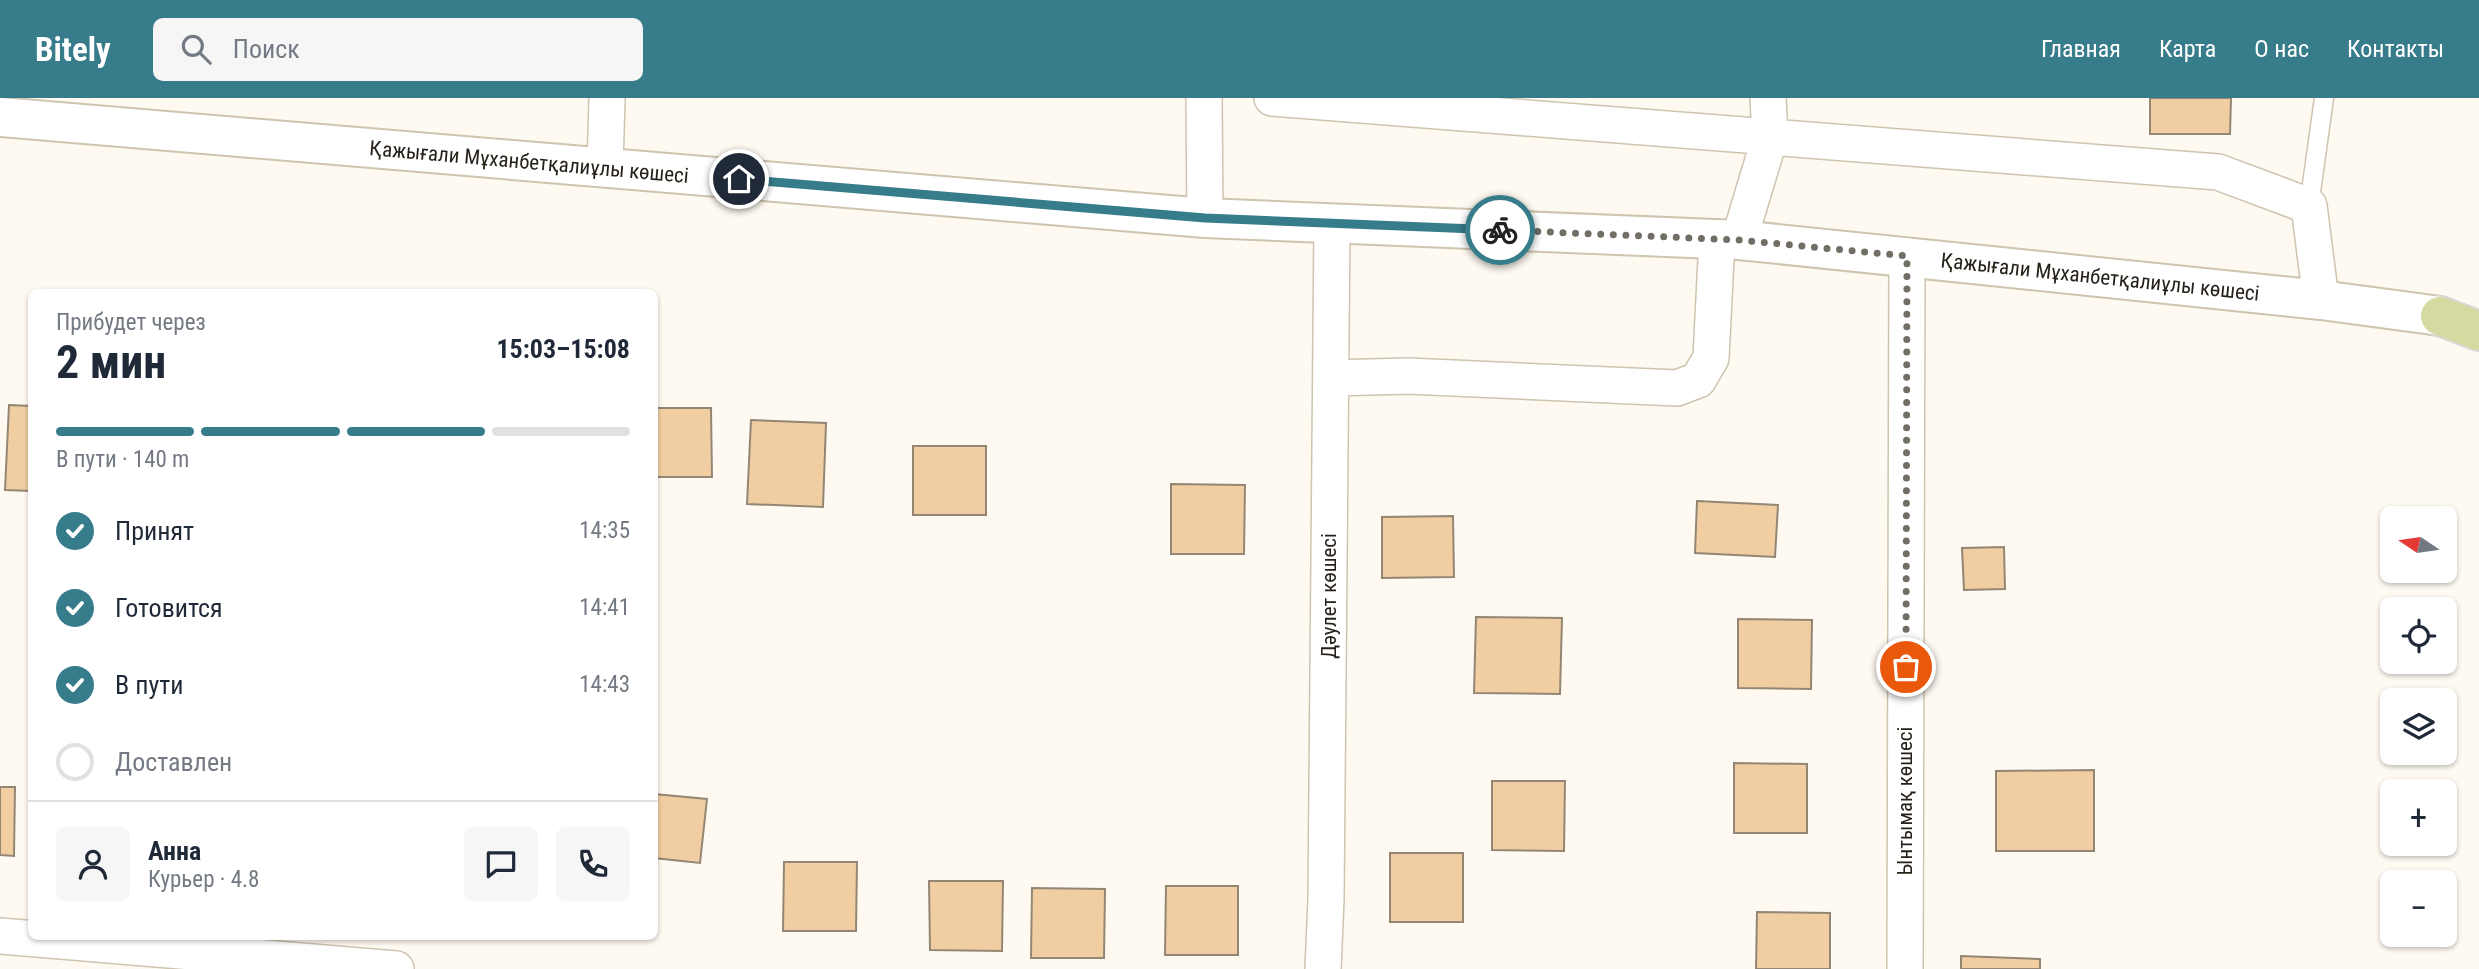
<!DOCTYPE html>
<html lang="ru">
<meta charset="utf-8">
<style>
:root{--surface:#fff;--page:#f6f6f7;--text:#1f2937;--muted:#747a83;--line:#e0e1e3;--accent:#377c8a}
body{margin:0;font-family:"Roboto Condensed",sans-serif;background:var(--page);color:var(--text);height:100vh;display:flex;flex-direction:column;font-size:26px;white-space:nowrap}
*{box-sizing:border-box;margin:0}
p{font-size:23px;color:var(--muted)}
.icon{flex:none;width:38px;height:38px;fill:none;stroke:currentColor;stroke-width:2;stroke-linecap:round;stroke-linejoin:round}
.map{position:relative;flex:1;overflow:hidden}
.panel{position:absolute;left:28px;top:191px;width:630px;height:651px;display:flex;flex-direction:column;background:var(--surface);border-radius:10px;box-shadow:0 2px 5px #0004}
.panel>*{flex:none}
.needle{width:46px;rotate:283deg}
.buttons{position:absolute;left:2380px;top:408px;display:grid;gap:14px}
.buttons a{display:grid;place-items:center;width:77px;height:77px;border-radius:10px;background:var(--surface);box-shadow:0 2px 5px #0004;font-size:35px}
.pin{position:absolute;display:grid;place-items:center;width:60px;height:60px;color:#fff;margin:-30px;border:4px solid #fff;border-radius:50%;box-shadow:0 2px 7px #0007}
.courier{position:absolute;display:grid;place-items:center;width:70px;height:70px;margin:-35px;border:5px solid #377c8a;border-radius:50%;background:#fff;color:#222;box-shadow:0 2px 9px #0007}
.summary em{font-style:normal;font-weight:700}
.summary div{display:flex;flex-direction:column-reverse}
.summary{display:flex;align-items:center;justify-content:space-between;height:119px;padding:0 28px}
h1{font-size:46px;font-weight:700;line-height:52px}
.bar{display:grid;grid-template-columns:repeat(4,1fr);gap:10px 7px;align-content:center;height:84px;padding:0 28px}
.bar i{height:9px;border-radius:5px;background:var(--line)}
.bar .selected{background:var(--accent)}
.bar p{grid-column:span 4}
.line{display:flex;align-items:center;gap:18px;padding:0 28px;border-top:2px solid var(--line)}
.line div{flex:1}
.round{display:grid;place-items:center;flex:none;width:74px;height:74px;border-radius:10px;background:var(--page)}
ol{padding:0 28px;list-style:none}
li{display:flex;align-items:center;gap:21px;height:77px}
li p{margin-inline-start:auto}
li .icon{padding:7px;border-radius:50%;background:var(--accent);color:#fff;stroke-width:4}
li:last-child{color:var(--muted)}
li i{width:38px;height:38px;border:4px solid var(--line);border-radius:50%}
header{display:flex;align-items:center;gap:42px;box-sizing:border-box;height:98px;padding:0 35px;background:var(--accent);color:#fff}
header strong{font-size:33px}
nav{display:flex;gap:38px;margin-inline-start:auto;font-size:24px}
.search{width:490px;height:63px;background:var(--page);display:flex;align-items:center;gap:18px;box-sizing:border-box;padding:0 24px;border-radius:10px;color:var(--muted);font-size:26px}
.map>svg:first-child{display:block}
.building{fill:#f1cea2;stroke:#948674;stroke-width:2}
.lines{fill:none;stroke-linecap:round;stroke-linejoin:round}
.lane-casing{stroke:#cec4af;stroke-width:21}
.street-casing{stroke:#cec4af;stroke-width:38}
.secondary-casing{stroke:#cec4af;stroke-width:42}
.primary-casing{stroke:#d8d7d6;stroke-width:42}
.lane{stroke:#fff;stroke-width:18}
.street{stroke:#fff;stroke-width:35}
.secondary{stroke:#fff;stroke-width:38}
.primary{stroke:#d6daa2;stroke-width:38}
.done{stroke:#726e66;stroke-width:7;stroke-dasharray:0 12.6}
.route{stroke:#377c8a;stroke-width:9}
.labels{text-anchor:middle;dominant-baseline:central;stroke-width:5;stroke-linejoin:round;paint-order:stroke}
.street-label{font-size:21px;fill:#26221a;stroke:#fff}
</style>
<header>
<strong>Bitely</strong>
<div class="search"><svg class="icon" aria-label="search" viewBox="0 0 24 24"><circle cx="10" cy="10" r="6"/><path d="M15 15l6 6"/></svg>Поиск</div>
<nav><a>Главная</a><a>Карта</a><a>О нас</a><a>Контакты</a></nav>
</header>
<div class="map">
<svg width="2479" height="871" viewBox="0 0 2479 871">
<rect width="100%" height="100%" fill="#fefaf2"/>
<path class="building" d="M2150,0H2231L2230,36H2150Z
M9,307L32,308V393L5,392Z
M654,310H711L712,379H654Z
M751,322L826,325L823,409L747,406Z
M913,348H986V417H913Z
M1171,386L1245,387L1244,456H1171Z
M1697,403L1778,407L1775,459L1695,455Z
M1453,418L1454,479L1382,480V419Z
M2004,449L2005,491L1964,492L1962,450Z
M1476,519L1562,520L1560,596L1474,595Z
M1738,521L1812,522L1811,591L1738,590Z
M1734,665L1807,666V735H1734Z
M2094,672V753H1996V673Z
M1492,683H1565L1564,753L1492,752Z
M0,689H15L14,758L0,757Z
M654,696L707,701L700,765L654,760Z
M1390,755H1463V824H1390Z
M784,764H857L856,833H783Z
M929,783H1003L1002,853L930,852Z
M1166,788H1238V857H1165Z
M1032,790L1105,791L1104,860H1031Z
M1757,814L1830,815V871H1756Z
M1961,858L2040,861V871H1961Z"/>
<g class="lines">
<defs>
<path id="lane" d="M2309,108L2324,0"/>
<path id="street" d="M1204,0L1205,120
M1272,0L2218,74L2309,108L2321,202
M605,70L607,0
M1739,142L1770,39L1768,0
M1331,280L1408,278L1677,290L1698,282L1711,260L1717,141
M0,838L396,871
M1323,871L1326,801L1332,126
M1905,871L1907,158"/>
<path id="secondary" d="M0,19L1205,120L1739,142L2321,202L2440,218"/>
<path id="primary" d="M2440,218L2479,233"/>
</defs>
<use href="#lane" class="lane-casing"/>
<use href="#street" class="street-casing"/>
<use href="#secondary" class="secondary-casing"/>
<use href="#primary" class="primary-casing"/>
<use href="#lane" class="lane"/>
<use href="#street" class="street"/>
<use href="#secondary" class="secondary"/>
<use href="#primary" class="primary"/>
</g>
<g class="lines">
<path class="done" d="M1500,132L1739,142L1907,158L1906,569"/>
<path class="route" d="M739,81L1205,120L1500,132"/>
</g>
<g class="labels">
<g class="street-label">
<text transform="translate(529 64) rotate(5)">Қажығали Мұханбетқалиұлы көшесі</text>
<text transform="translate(2100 179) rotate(6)">Қажығали Мұханбетқалиұлы көшесі</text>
<text transform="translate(1329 498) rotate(-90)">Дәулет көшесі</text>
<text transform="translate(1905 703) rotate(-90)">Ынтымақ көшесі</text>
</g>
</g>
</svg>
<div class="buttons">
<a><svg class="needle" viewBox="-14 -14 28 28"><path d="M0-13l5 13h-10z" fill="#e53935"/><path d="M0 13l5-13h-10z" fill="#747a83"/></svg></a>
<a><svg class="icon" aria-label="locate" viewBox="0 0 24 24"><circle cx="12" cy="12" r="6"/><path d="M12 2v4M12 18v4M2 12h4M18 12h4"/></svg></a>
<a><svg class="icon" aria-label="layers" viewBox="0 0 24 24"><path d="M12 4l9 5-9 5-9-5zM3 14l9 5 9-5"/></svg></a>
<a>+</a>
<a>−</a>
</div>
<div class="pin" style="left:1906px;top:569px;background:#ea580c"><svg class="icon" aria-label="bag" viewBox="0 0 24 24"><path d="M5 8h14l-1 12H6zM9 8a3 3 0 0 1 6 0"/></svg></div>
<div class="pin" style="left:739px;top:81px;background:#1f2937"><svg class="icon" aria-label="home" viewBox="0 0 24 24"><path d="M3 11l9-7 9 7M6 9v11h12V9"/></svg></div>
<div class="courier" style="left:1500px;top:132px"><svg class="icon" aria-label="bike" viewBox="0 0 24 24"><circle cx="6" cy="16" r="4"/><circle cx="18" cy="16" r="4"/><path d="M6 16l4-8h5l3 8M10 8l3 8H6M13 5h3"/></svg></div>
<section class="panel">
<div class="summary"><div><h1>2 мин</h1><p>Прибудет через</p></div><em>15:03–15:08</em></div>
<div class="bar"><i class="selected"></i><i class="selected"></i><i class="selected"></i><i></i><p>В пути · 140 m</p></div>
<ol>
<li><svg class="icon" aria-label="check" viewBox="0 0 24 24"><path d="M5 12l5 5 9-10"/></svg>Принят<p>14:35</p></li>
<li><svg class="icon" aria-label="check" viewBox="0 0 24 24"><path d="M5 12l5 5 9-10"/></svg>Готовится<p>14:41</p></li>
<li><svg class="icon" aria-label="check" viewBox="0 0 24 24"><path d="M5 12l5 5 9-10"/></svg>В пути<p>14:43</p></li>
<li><i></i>Доставлен</li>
</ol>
<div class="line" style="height:126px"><a class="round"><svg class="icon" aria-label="person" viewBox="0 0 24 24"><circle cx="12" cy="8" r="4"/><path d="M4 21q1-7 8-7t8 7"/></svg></a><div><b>Анна</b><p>Курьер · 4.8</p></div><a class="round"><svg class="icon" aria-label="chat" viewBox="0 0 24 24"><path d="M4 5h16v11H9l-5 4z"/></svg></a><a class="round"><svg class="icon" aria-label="phone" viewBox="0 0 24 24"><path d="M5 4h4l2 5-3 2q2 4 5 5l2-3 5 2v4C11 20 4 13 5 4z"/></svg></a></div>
</section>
</div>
